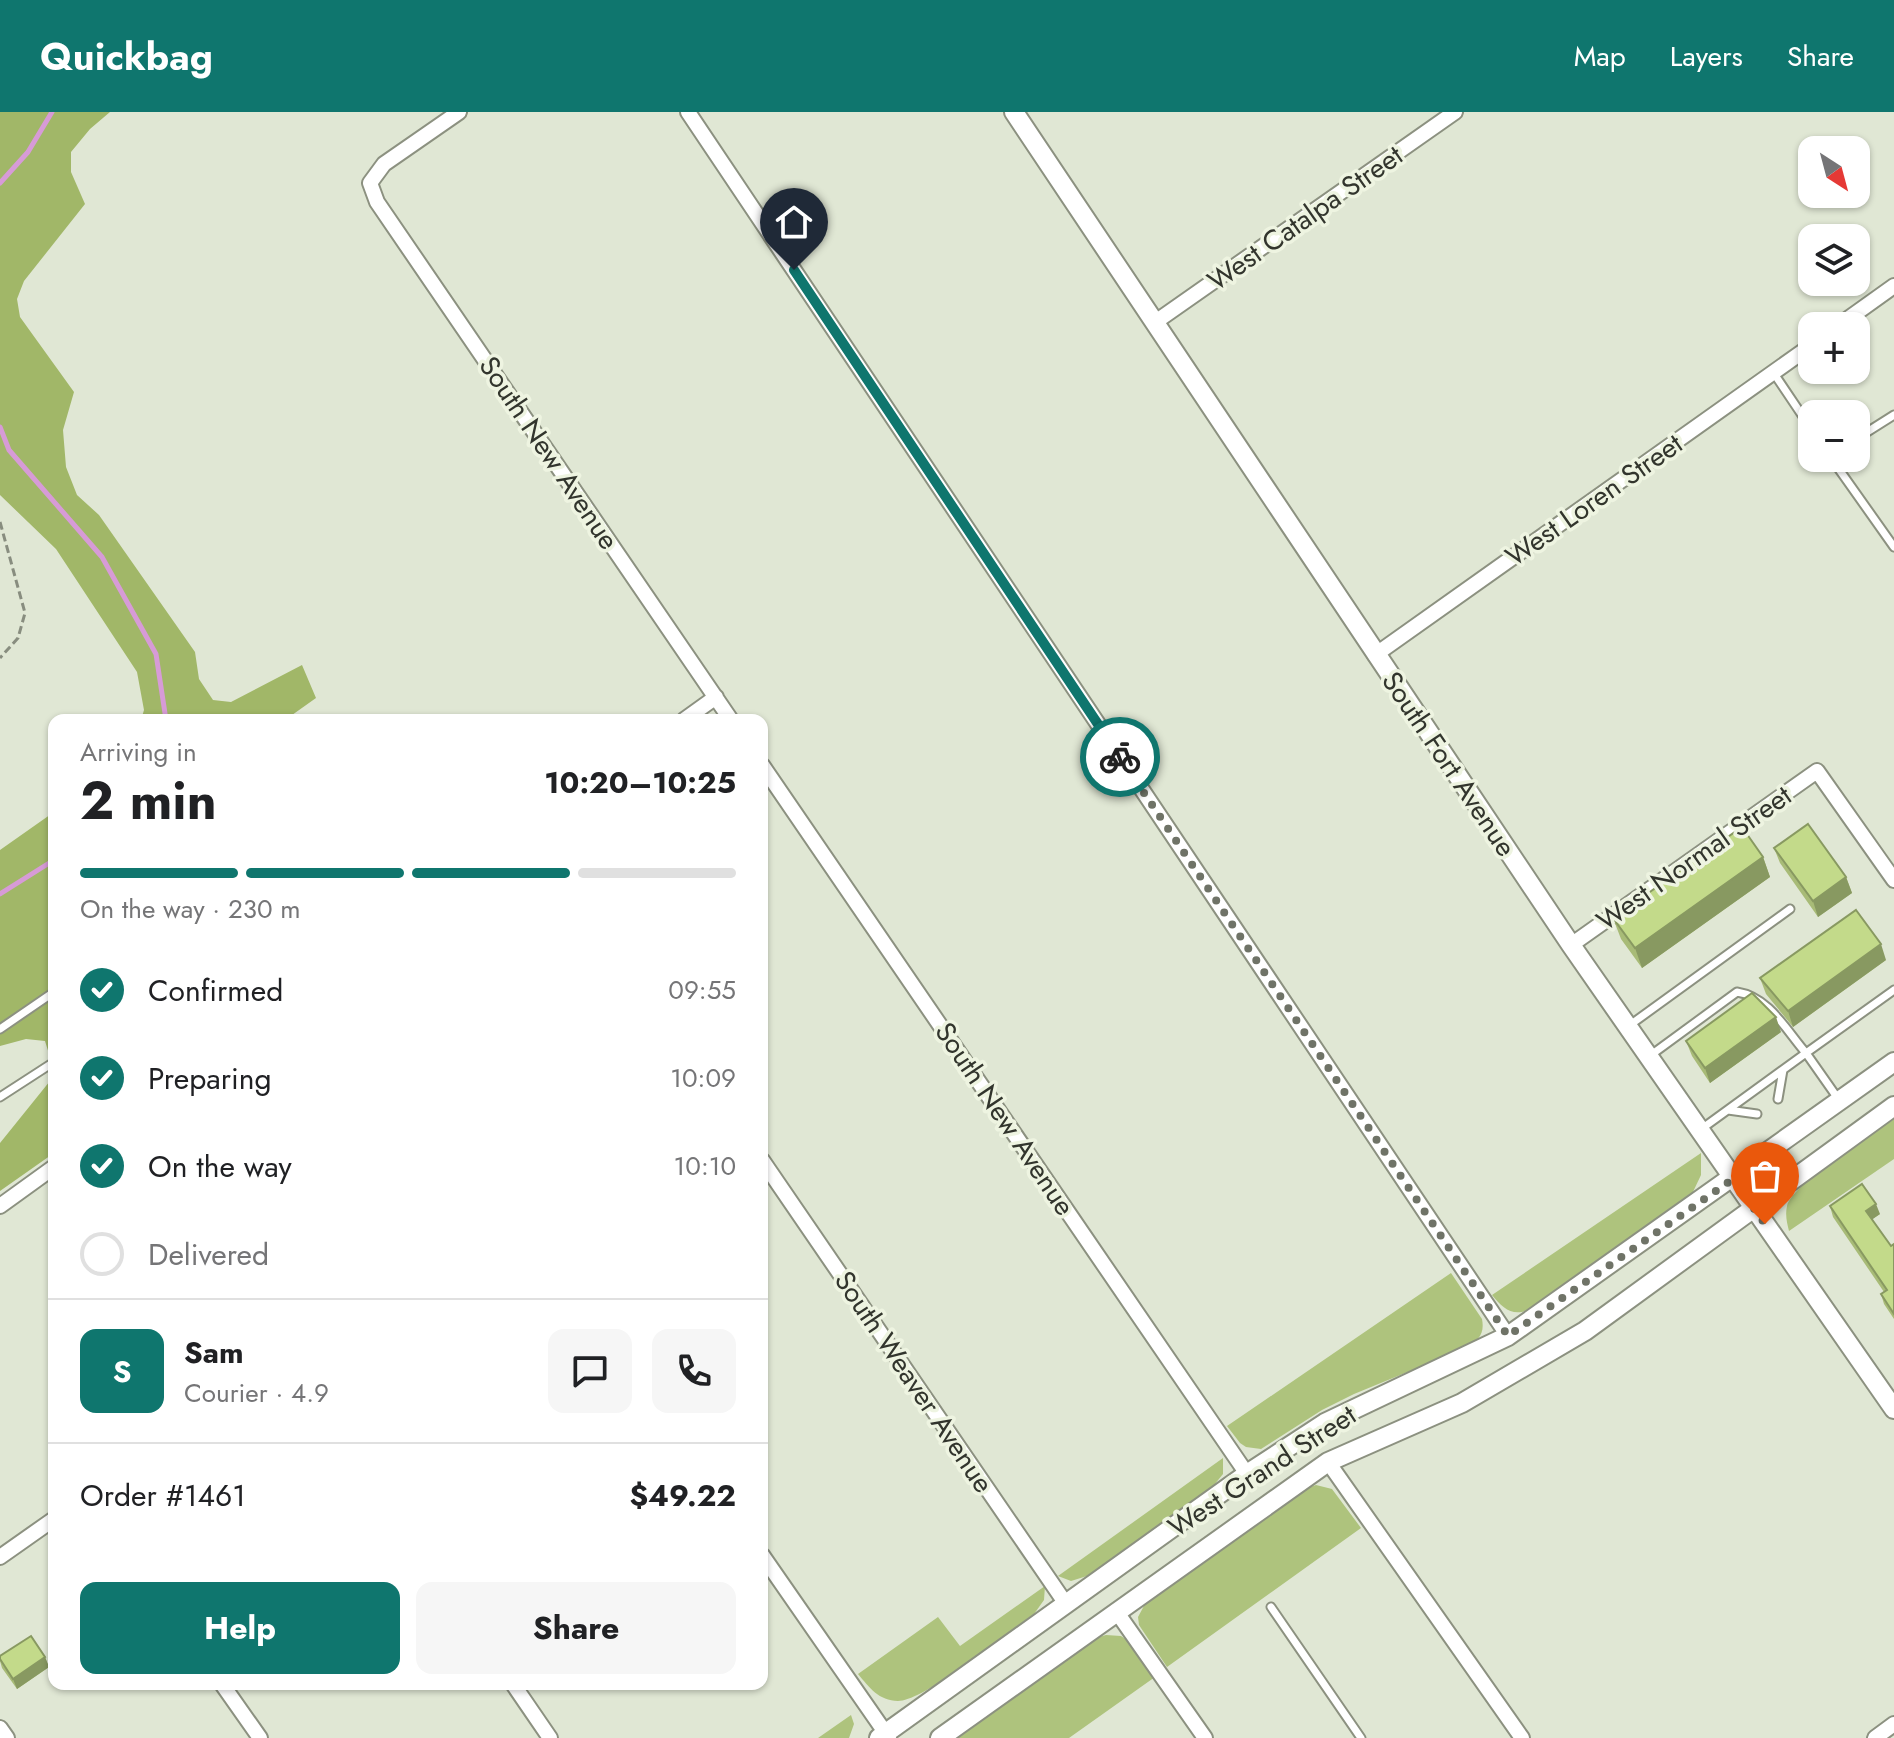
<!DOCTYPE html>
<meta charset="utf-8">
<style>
:root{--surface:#fff;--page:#f6f6f6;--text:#202124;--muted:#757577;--line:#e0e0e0;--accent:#0f766e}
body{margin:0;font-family:Jost,sans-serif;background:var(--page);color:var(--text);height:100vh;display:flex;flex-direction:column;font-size:30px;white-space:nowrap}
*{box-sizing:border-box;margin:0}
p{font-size:26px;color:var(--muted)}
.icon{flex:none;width:44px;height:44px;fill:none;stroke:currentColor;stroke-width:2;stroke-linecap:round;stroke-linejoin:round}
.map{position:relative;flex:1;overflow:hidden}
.drawer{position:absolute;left:48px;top:602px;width:720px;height:976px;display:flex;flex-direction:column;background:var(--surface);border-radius:16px;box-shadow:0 2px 6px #0004}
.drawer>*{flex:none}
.needle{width:52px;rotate:144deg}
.tools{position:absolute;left:1798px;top:24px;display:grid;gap:16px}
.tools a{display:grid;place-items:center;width:72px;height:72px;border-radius:16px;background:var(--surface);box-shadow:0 2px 6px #0004;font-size:40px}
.pin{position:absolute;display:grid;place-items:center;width:68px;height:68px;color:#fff;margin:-82px -34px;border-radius:50% 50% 50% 0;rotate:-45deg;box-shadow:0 0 8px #0007}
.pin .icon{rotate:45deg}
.courier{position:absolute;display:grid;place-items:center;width:80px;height:80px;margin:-40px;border:6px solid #0f766e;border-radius:50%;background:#fff;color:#222;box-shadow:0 2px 10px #0007}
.summary em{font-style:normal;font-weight:700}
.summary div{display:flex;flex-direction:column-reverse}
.summary{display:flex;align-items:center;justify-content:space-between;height:136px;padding:0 32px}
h1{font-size:52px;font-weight:700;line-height:60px}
.bar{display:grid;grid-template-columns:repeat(4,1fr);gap:12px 8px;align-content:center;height:96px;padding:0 32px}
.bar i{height:10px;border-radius:6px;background:var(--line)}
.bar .active{background:var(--accent)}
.bar p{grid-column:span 4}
.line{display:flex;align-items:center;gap:20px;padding:0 32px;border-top:2px solid var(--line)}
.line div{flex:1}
.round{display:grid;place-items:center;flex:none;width:84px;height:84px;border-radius:16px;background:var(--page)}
ol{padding:0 32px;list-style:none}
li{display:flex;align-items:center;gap:24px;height:88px}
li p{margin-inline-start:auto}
li .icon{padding:8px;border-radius:50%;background:var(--accent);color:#fff;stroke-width:4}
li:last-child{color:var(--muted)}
li i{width:44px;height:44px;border:4px solid var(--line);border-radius:50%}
.cta{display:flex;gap:16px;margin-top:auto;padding:16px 32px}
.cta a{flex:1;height:92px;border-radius:16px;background:var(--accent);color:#fff;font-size:32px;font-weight:700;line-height:92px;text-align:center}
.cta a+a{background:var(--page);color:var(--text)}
header{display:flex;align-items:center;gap:48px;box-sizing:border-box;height:112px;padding:0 40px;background:var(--accent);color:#fff}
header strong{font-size:38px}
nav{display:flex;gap:44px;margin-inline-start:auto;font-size:28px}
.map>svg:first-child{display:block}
.green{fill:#aec37d}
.forest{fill:#a1b768}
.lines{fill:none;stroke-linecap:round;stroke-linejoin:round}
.stream{stroke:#d79bd7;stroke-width:5}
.lane-casing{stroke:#8c9180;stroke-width:11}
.street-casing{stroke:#8c9180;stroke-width:18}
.secondary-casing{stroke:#8c9180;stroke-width:22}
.path{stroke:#888d7f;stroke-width:3;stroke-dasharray:8 4;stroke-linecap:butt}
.lane{stroke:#fff;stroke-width:7}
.street{stroke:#fff;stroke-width:14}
.secondary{stroke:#fff;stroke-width:18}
.wall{fill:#a8bb77}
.shaded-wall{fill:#889961}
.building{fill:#c3da8a;stroke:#889961;stroke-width:2}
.done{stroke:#6f7367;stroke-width:8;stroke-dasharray:0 14.4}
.route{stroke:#0f766e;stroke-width:10}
.labels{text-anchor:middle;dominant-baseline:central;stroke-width:7;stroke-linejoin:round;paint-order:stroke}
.street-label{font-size:28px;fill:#32352d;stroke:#eef4e1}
</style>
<header>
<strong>Quickbag</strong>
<nav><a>Map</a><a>Layers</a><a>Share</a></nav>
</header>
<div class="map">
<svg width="1894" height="1626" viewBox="0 0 1894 1626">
<rect width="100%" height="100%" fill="#e0e7d4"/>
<path class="green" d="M1894,1007V1047L1789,1119C1787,1111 1785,1103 1787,1094C1795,1069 1870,1024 1894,1007Z
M1701,1041V1063L1692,1082L1532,1196C1514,1206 1503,1197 1492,1183Z
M1451,1161L1482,1207C1485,1223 1478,1228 1466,1236L1354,1282L1322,1298L1261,1337L1246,1335L1240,1331L1227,1314Z
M1223,1346V1362L1210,1378L1087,1464L1071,1469L1058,1464Z
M1316,1373L1332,1377L1361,1416L1167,1555L1139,1513L1138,1505L1145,1492L1307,1376Z
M1045,1474L1044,1488L1034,1502C1008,1520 925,1589 898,1589C879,1589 869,1575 858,1562L938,1505L960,1534Z
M1106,1523L1121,1524L1127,1528L1155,1565L1069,1626H958L1099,1525Z
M851,1603L854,1612L849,1626H818Z"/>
<path class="forest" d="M0,0H110L90,17L71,40V60L85,92L24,169L17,187L20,205L74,280L63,318L66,355L77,383L99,403L195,540L199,567L213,588L231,590L302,553L316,586L285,608H141L144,598L137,560L56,437L0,383Z
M54,700V958L45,929L26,927L0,934V738Z
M54,964V1041L0,1079V1031Z"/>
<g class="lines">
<path class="stream" d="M0,71L28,40L52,0
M0,315L9,338L102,445L156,542L166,608
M0,782L54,748"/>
<defs>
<path id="lane" d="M1773,260L1812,318
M1856,327L1894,303
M1831,346L1894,435
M1630,913L1790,797
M0,917L54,880
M1651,943L1737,880C1769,885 1786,918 1806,941L1894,878
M0,985L54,950
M1778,987L1783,958
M1728,998L1757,1002
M1700,1018L1806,941L1839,988
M1271,1495L1361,1626"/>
<path id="street" d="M459,0L384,52L370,71L377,90L731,608
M688,0L1508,1224
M1154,211L1455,0
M1838,214L1894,174
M1375,543L1812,233
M684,608L716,585
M762,653L1247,1362
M1571,833L1817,659L1894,768
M762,1048L1066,1492
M0,1094L54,1055
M1328,1350L1522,1626
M762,1443L889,1626
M0,1445L54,1407
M1116,1499L1205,1626
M222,1572L260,1626
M513,1572L550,1626
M0,1616L7,1626
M1875,1626L1894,1612"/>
<path id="secondary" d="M1014,0L1571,833L1894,1297
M879,1626L1247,1362L1325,1311L1508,1224L1894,950
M940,1626L1328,1350L1462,1291L1585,1219L1894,994"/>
</defs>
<use href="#lane" class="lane-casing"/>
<use href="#street" class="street-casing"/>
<use href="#secondary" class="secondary-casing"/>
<path class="path" d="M0,410L25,501L18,526L0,546"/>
<use href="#lane" class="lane"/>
<use href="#street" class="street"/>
<use href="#secondary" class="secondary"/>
</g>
<path class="wall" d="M1774,736L1846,765L1852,781L1818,805L1780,751Z
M1763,745L1770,765L1642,856L1621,827L1613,806Z
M1886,848L1793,915L1766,882L1760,866Z
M1781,920L1710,971L1692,944L1686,929Z
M1830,1094L1880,1102L1872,1107L1891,1134L1894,1132V1207L1884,1192L1881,1182L1884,1180L1833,1105Z
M0,1544L45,1545L49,1555L17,1577L2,1556L0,1549Z"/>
<path class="shaded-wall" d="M1763,745L1770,765L1642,856L1635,836Z
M1846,765L1852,781L1818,805L1813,789Z
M1881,832L1886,848L1793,915L1788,899Z
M1776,905L1781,920L1710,971L1705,956Z
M1876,1092L1880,1102L1870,1109L1866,1099Z
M45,1545L49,1555L17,1577L13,1567Z"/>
<path class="building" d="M1808,712L1846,765L1813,789L1774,736Z
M1742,715L1763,745L1635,836L1613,806Z
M1856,798L1881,832L1788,899L1760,866Z
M1752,881L1776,905L1705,956L1686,929Z
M1862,1072L1876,1092L1866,1099L1891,1134L1894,1132V1202L1881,1182L1887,1178L1830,1094Z
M31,1524L45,1545L13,1567L0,1547V1544Z"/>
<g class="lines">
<path class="done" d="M1120,645L1508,1224L1733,1067L1765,1112"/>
<path class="route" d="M794,158L1120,645"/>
</g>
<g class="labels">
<g class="street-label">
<text transform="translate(1305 106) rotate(-35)">West Catalpa Street</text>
<text transform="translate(549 341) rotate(56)">South New Avenue</text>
<text transform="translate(1594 388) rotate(-35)">West Loren Street</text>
<text transform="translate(1449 652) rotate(56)">South Fort Avenue</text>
<text transform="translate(1694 746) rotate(-35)">West Normal Street</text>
<text transform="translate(1005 1007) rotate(56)">South New Avenue</text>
<text transform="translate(914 1270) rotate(56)">South Weaver Avenue</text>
<text transform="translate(1262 1359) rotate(-33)">West Grand Street</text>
</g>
</g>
</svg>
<div class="tools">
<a><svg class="needle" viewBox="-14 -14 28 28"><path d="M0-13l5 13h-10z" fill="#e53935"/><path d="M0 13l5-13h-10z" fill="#757577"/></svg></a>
<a><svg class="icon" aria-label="layers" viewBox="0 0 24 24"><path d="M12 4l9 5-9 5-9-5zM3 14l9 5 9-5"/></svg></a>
<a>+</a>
<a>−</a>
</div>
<div class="pin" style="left:1765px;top:1112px;background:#ea580c"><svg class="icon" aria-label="bag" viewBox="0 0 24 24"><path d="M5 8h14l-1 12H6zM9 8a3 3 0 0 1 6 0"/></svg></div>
<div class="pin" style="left:794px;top:158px;background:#1f2937"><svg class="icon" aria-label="home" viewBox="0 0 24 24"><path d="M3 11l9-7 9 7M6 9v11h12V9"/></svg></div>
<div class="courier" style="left:1120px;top:645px"><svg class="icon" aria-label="bike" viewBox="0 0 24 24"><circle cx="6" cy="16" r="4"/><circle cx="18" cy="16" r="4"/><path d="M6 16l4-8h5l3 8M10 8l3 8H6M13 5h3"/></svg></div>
<section class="drawer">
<div class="summary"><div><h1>2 min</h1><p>Arriving in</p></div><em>10:20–10:25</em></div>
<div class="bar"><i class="active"></i><i class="active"></i><i class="active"></i><i></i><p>On the way · 230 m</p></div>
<ol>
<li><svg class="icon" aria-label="check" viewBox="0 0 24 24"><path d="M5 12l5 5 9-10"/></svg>Confirmed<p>09:55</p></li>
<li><svg class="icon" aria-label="check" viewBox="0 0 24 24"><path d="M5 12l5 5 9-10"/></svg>Preparing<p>10:09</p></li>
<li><svg class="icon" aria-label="check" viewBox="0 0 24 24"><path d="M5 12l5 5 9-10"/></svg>On the way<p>10:10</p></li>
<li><i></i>Delivered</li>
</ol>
<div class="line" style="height:144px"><b class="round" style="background:var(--accent);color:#fff">S</b><div><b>Sam</b><p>Courier · 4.9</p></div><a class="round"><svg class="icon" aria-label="chat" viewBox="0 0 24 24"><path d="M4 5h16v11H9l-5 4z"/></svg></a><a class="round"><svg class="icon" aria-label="phone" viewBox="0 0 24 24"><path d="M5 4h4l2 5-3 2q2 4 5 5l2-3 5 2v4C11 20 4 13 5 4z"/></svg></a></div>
<div class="line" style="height:104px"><div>Order #1461</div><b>$49.22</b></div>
<div class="cta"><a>Help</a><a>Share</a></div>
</section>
</div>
